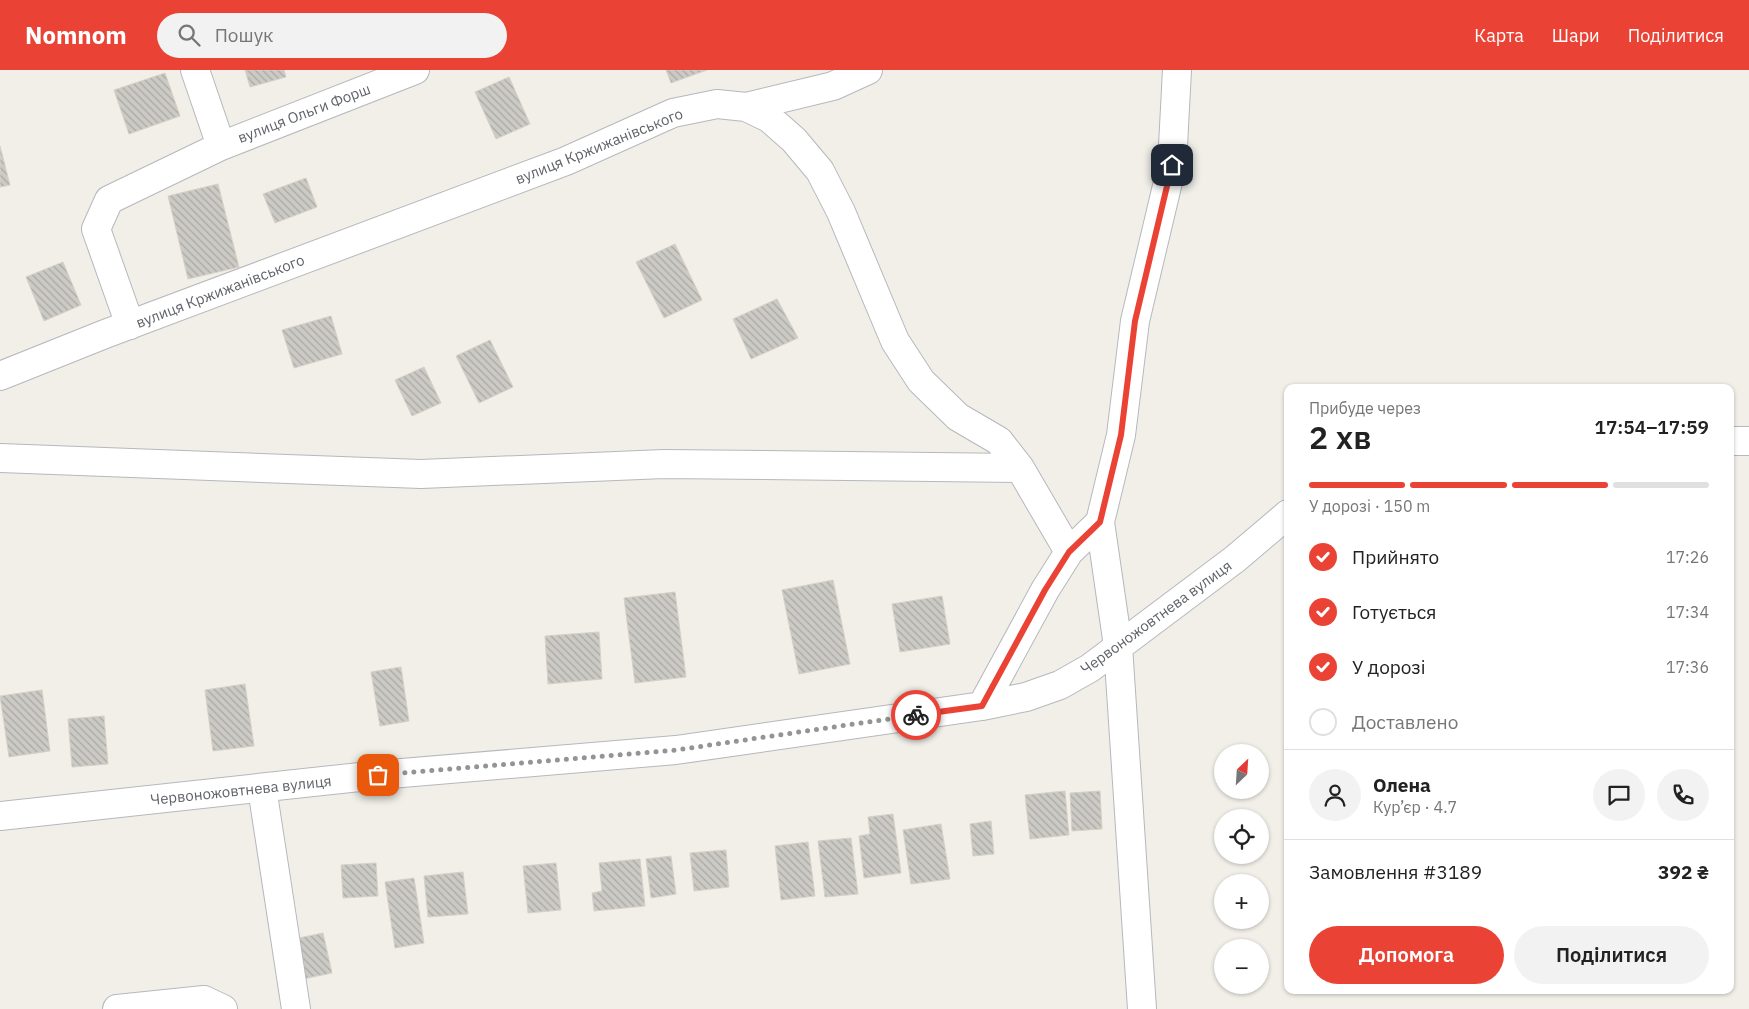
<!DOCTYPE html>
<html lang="uk">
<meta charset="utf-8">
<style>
:root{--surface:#fff;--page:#f2f2f2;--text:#222;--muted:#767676;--line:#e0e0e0;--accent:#ea4335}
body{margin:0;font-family:"IBM Plex Sans",sans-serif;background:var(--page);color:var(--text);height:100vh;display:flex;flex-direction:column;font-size:19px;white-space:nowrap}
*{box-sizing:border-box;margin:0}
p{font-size:16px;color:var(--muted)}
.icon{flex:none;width:28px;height:28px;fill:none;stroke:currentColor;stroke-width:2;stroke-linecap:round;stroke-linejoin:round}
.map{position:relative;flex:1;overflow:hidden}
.side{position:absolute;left:1284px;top:314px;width:450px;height:610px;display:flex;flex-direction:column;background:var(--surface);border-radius:10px;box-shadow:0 1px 4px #0004}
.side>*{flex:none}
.needle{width:32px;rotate:25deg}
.buttons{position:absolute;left:1214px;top:674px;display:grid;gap:10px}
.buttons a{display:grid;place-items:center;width:55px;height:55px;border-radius:50%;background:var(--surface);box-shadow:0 1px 4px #0004;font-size:25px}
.pin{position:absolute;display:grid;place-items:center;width:42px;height:42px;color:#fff;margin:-21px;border-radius:10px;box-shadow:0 2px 8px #0006}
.courier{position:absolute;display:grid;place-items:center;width:50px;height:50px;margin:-25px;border:4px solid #ea4335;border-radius:50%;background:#fff;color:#222;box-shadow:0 1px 6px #0007}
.headline em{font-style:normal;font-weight:600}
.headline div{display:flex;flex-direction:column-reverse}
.headline{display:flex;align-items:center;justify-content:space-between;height:85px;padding:0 25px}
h1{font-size:32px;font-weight:600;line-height:38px}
.bar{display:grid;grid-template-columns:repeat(4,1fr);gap:8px 5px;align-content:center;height:60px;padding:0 25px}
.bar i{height:6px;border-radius:4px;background:var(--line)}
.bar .on{background:var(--accent)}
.bar p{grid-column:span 4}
.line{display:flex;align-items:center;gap:12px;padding:0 25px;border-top:1px solid var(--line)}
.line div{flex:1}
.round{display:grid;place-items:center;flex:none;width:52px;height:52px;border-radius:26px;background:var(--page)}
ol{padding:0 25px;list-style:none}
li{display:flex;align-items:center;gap:15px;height:55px}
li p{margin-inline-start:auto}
li .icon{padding:5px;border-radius:50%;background:var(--accent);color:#fff;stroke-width:4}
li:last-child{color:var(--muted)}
li i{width:28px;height:28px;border:2px solid var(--line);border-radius:50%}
.button{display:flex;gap:10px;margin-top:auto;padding:10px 25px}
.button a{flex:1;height:58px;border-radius:30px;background:var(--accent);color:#fff;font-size:20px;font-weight:600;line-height:58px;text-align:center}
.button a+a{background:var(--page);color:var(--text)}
header{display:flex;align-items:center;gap:30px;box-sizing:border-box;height:70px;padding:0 25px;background:var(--accent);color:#fff}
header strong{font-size:24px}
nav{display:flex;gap:28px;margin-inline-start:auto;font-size:18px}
.search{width:350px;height:45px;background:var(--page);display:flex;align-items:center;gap:12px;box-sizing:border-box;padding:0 18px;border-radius:28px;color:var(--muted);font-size:19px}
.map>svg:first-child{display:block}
.building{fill:url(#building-back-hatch);stroke:#d6d1c6}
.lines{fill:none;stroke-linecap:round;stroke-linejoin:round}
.minor-casing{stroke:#b5b8bc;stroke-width:30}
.minor{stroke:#fff;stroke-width:28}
.done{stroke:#929495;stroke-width:5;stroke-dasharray:0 9}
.route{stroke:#ea4335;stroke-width:6}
.labels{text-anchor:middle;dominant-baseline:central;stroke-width:5;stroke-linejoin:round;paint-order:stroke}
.street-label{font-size:15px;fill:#5f6368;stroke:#fff}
</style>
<header>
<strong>Nomnom</strong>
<div class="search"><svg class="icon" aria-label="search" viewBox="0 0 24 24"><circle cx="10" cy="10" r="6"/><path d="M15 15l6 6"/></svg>Пошук</div>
<nav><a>Карта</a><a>Шари</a><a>Поділитися</a></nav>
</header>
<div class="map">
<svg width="1749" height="939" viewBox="0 0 1749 939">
<defs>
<pattern id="building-back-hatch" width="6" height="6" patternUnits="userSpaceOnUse" patternTransform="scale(1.25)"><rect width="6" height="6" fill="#cccac5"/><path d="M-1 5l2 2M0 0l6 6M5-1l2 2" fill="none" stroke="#a9a8a4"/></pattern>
</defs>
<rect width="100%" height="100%" fill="#f1efe8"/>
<path class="building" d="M245,0H284L286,7L250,17Z
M666,0H707L671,13Z
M165,3L180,46L129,64L114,20Z
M509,7L530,54L496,69L475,22Z
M0,76L10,115L0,117Z
M306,108L317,137L275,153L263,124Z
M218,114L239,197L188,209L168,126Z
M675,174L702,230L664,248L636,192Z
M63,192L81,235L44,251L26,207Z
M777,229L798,268L751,289L733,249Z
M331,246L342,284L294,298L282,260Z
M490,270L513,317L479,333L456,286Z
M424,297L441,333L412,346L395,310Z
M833,510L850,594L799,604L782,520Z
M675,522L686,607L635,613L624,528Z
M942,526L950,574L900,582L892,534Z
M599,562L602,609L548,614L545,566Z
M401,597L409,651L380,656L371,602Z
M245,614L254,676L213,681L205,620Z
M42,620L50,681L9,687L0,626Z
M104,646L108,694L72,697L68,649Z
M1065,721L1069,765L1030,769L1025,725Z
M1100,721L1102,759L1072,761L1070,723Z
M893,744L901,803L864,808L859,766L870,764L868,747Z
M991,751L994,784L973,786L970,754Z
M941,754L950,809L911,814L903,760Z
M851,768L858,824L825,827L818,771Z
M808,772L815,826L781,830L775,776Z
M726,780L729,817L694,821L690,783Z
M671,786L676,824L651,828L646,789Z
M640,789L645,836L594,841L592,823L602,821L599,793Z
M376,793L378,826L343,828L341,795Z
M556,793L561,840L528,843L523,796Z
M463,802L468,844L428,847L424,806Z
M414,808L424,873L395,878L385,812Z
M323,863L332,903L303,909L294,869Z"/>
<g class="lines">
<defs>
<path id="minor" d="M195,0L221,76
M746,37L833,16L868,0
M130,255L96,159L109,130L221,76L415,0
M0,306L105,264L566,91L673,43L717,34L746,37L769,48L794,70L820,101L841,142L895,271L921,311L958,347L999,371L1020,398L1069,482L1100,452
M1730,371H1749
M0,388L421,404L664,394L1020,398
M982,636L1045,520L1069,482
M262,718L296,939
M0,746L378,705L676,680L982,636L1026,627L1060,615L1090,598L1235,489L1288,444
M117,939L204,930L223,939
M1142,939L1118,576L1100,452L1121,365L1135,251L1172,95L1177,0"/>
</defs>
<use href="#minor" class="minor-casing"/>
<use href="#minor" class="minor"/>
</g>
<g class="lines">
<path class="done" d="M378,705L676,680L916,645"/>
<path class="route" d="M916,645L982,636L1045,520L1069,482L1100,452L1121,365L1135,251L1172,95"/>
</g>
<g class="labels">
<g class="street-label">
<text transform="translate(304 43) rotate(-21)">вулиця Ольги Форш</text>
<text transform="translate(599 76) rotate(-22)">вулиця Кржижанівського</text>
<text transform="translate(220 221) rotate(-21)">вулиця Кржижанівського</text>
<text transform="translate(1156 547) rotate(-36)">Червоножовтнева вулиця</text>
<text transform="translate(241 720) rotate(-6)">Червоножовтнева вулиця</text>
</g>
</g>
</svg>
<div class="buttons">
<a><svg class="needle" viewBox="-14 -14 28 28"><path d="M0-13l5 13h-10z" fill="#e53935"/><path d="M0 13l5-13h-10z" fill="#767676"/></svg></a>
<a><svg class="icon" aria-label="locate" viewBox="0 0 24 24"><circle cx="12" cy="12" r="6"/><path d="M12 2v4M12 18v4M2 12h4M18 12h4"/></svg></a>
<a>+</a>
<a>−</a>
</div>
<div class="pin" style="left:378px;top:705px;background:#ea580c"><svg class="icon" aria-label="bag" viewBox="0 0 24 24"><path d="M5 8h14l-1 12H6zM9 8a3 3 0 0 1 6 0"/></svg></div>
<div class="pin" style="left:1172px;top:95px;background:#1f2937"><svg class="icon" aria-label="home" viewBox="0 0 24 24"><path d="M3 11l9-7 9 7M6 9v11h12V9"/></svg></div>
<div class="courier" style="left:916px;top:645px"><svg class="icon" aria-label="bike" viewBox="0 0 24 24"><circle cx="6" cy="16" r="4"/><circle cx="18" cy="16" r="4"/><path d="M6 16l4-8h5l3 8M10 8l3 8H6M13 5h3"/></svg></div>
<section class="side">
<div class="headline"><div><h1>2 хв</h1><p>Прибуде через</p></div><em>17:54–17:59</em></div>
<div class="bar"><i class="on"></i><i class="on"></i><i class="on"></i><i></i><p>У дорозі · 150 m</p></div>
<ol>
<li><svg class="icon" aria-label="check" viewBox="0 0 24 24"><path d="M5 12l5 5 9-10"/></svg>Прийнято<p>17:26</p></li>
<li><svg class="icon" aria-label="check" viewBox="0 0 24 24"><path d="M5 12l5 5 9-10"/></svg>Готується<p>17:34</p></li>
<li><svg class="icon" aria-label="check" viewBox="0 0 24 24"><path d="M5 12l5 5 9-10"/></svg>У дорозі<p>17:36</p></li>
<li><i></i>Доставлено</li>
</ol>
<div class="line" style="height:90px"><a class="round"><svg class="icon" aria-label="person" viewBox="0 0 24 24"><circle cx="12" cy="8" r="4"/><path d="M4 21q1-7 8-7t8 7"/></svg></a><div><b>Олена</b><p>Кур’єр · 4.7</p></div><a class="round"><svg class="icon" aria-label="chat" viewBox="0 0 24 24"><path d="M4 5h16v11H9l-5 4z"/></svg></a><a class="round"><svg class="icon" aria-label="phone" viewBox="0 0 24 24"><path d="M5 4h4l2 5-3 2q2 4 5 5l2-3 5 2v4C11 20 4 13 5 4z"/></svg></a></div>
<div class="line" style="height:65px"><div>Замовлення #3189</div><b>392 ₴</b></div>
<div class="button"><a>Допомога</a><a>Поділитися</a></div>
</section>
</div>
